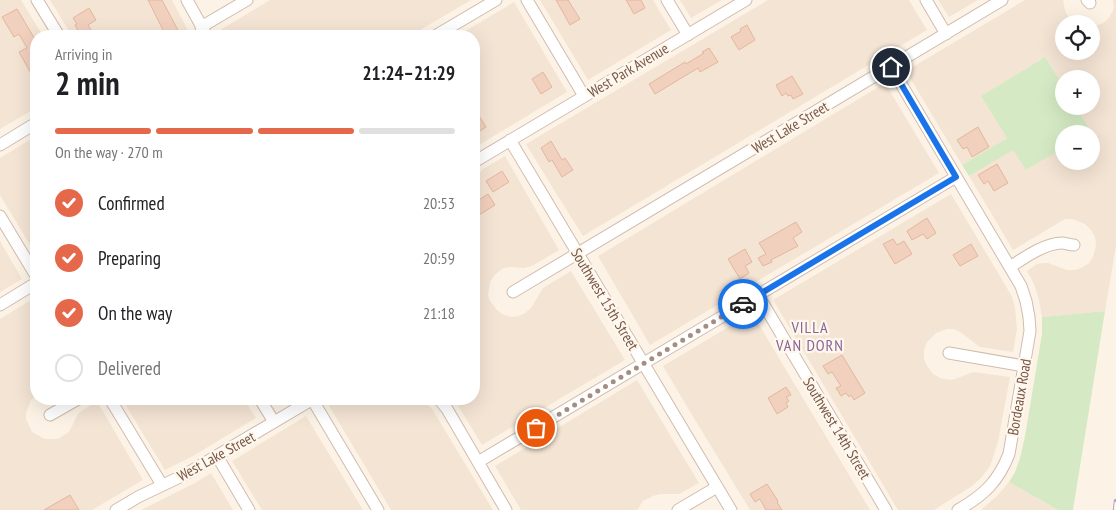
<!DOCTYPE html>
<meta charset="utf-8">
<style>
:root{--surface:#fff;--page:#f6f6f6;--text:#202124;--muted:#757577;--line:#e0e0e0;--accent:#e6684b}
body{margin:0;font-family:"PT Sans Narrow",sans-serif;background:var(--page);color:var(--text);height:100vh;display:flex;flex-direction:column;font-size:19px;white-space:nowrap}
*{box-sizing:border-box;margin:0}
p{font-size:16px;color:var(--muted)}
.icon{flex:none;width:28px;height:28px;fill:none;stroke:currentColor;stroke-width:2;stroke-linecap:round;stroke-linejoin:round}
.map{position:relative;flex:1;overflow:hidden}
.drawer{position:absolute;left:30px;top:30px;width:450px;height:375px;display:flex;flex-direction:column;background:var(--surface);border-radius:20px;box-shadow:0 5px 20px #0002}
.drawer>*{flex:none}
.buttons{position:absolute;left:1055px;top:15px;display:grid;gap:10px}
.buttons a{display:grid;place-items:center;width:45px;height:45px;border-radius:50%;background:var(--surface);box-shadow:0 5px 20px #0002;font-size:25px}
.pin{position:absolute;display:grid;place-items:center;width:42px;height:42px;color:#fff;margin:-21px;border:2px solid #fff;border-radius:50%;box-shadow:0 1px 5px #0007}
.courier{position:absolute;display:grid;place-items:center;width:50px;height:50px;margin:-25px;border:4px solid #1a73e8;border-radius:50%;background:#fff;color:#222;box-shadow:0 1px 6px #0007}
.summary em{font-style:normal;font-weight:800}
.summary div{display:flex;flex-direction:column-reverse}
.summary{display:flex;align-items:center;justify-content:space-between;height:85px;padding:0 25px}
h1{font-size:32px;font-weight:800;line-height:38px}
.bar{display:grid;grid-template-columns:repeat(4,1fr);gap:8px 5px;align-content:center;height:60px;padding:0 25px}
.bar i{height:6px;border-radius:4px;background:var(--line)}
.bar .on{background:var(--accent)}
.bar p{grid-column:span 4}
ol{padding:0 25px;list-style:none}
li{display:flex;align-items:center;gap:15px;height:55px}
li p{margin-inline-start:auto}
li .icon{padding:5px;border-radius:50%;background:var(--accent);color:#fff;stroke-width:4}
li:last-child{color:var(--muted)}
li i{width:28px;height:28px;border:2px solid var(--line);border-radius:50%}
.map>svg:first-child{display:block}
.residential{fill:#f4e4d4}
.green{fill:#d5eac4}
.building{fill:#f2d0be;stroke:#e4b69e}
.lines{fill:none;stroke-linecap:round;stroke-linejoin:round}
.street-casing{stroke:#d0bcae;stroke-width:13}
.street{stroke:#fff;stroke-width:11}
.rail-casing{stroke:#b5a4c6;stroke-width:4.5}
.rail{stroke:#fff7ec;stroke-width:2.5;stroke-dasharray:8;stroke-linecap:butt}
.done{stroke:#a58e81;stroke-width:5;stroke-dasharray:0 9}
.route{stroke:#1a73e8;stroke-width:6}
.labels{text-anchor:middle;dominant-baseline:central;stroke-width:4.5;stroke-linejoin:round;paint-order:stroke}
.street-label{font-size:15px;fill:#76584a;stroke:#fff7ec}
.neighbourhood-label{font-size:16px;letter-spacing:1px;fill:#866699;stroke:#fff7ec}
</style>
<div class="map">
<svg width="1116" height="510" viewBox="0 0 1116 510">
<rect width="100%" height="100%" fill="#fcf3e6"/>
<path class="residential" d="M0,0H21L43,36H36V108L0,129Z
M50,0H172L191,36H72Z
M270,0H471L410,36H219L217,32Z
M540,0H653L671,30L588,80Z
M680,0H722L691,18Z
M768,0H909L927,30L583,236L554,190L526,144Z
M938,0H978L949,17Z
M1025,0H1063L1065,10L1067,15L1075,24H1064V51H1091V27L1101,24L1107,20L1112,13L1114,7L1113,0H1116V246L1105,311L1042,317L1039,300L1034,284L1027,271L1037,264L1044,263H1048L1067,270H1075L1081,268L1088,264L1093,257L1096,246L1095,237L1091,230L1085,224L1072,219H1065L1013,250L969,176L1013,149L1026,170L1064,148V161H1091V134H1087L1091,131L1075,106H1091V79H1064V87L1045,57L982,96L1007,138L962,165L906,71Z
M514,2L567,92L474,148V36H457Z
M885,83L939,173L650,345L598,256Z
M36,136V255L0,195V158Z
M505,156L559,250L532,266L524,268L510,267L504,268L498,272L493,277L490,282L488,295L490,301L497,310L504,315L512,317L519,316L525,313L531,308L543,288L571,271L625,360L482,445L454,399H474V183L477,176L483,169Z
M951,194L1007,288L1012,297L1015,307L1017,329L1013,352L980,347L960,332L954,329H947L936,333L927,342L924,350V358L926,364L933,374L940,378L950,380L955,379L973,372L1010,377L998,442L990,466L981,478L972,486L934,510H898L773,300Z
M0,241L22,279L0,292Z
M34,298L36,302V396L31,400L26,413V419L32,432L45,439H58L64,435L69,432L78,414L83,410L97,401L143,480L92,510H0V319Z
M752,313L870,510H750L689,410L663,366Z
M637,380L699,483L679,494H660L653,496L643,501L637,510H521L495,466Z
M122,399H244L256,418L193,456L165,470Z
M336,399H422L432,409L437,417L493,510H391L328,404Z
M306,416L363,510H262L232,461Z
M211,473L233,510H141L195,483Z
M1009,482L1058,510H981L997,496Z"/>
<path class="green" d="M1045,57L1064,87V106H1075L1091,131L1087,134H1064V148L1026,170L1013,150L969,176L962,165L1007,138L981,96Z
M1105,311L1073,510H1058L1009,482L1015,472L1020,458L1025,436L1042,334V317Z"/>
<path class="building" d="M148,0H162L181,36H166Z
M556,0H568L580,19L570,25Z
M626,0H641L645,8L634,14Z
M89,8L96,20L88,25L92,32L84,36H81L75,25L77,24L73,18Z
M17,9L36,41V82L19,52L27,48L19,34L14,37L2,17Z
M747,25L755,40L739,50L731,37L741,31L740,29Z
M709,48L718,62L700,72L698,68L655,94L649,84L685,62L686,64L704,53L702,52Z
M543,72L552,87L541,94L532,79Z
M792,76L803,94L793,99L791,95L788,96L786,93L782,96L776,85Z
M479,116L486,127L474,135V120Z
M978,127L989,147L972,157L967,147L963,149L957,140Z
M551,141L562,160L565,158L573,170L562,177L552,160L549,162L541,148Z
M997,164L1008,183L994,191L988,181L984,184L978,175Z
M502,171L509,182L493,192L486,181Z
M488,194L495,205L479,215L474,206V203Z
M927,218L936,233L927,239L923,234L912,240L907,231Z
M796,222L802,232L793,238L798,246L771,260L772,262L763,266L758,258L766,254L759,243Z
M893,239L897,245L904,241L912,254L895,264L883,244Z
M971,244L978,256L960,266L953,255Z
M745,249L752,262L745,266L749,273L740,279L728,259Z
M842,355L865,393L854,400L851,395L849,397L846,393L841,396L836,388L841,386L832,372L828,374L823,366Z
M786,387L791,395L786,397L789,401L786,403L788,407L777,414L768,398Z
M767,484L778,501L777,502L782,510H766L760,499L755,502L750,494Z
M70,495L79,510H44Z"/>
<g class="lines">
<defs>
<path id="street" d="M37,0L59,36
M187,0L207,36
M527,0L584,96
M667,0L688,35
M926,0L946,34
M1087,0L1090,3
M201,27L247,0
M435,36L496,0
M891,67L1021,286L1026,301L1029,317L1030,331L1009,454C998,482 984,495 958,510
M510,140L731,510
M0,145L36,123
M474,162L746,0
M0,216L36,276
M1010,267C1024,258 1045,243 1062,243C1065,243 1070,245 1074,245
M513,292L1002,0
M758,295L886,510
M0,305L36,283
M949,353L1024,366
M110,399L162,485
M260,399L274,422
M312,399L378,510
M439,399L447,409L506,510
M50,415L78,399
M217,456L249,510
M478,462L956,177
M116,510L138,497L186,474L313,399
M678,510L717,487"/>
</defs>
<use href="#street" class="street-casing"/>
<use href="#street" class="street"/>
<defs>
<path id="rail" d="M1115,510L1116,501"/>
</defs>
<use href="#rail" class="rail-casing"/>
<use href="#rail" class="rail"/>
</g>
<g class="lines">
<path class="done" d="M536,428L743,304"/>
<path class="route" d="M743,304L956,177L891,67"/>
</g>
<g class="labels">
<g class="street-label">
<text transform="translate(628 70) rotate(-31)">West Park Avenue</text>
<text transform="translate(790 127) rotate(-31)">West Lake Street</text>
<text transform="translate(605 299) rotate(59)">Southwest 15th Street</text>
<text transform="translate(1019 397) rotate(-80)">Bordeaux Road</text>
<text transform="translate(837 428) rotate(59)">Southwest 14th Street</text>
<text transform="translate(216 456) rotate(-29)">West Lake Street</text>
</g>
<g class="neighbourhood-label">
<text x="810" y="327">VILLA<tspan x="810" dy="18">VAN DORN</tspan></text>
</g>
</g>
</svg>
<div class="buttons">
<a><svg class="icon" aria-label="locate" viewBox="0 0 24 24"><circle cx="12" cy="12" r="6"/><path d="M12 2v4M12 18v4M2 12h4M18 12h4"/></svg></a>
<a>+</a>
<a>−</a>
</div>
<div class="pin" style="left:536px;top:428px;background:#ea580c"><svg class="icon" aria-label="bag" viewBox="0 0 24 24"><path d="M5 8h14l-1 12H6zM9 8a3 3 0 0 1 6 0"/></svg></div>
<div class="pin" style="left:891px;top:67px;background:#1f2937"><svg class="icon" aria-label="home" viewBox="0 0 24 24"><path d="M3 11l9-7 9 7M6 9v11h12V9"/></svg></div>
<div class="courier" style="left:743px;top:304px"><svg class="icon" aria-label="car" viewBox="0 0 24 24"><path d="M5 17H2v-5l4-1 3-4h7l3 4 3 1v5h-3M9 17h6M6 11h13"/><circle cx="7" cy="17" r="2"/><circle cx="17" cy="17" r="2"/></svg></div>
<section class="drawer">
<div class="summary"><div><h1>2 min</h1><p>Arriving in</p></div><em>21:24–21:29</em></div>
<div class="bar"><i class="on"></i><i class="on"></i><i class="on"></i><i></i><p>On the way · 270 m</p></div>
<ol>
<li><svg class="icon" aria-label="check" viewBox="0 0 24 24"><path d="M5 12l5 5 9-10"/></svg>Confirmed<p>20:53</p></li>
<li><svg class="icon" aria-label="check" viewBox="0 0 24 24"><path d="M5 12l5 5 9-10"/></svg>Preparing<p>20:59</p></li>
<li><svg class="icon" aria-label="check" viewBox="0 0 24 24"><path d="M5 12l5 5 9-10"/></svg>On the way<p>21:18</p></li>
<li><i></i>Delivered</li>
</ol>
</section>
</div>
